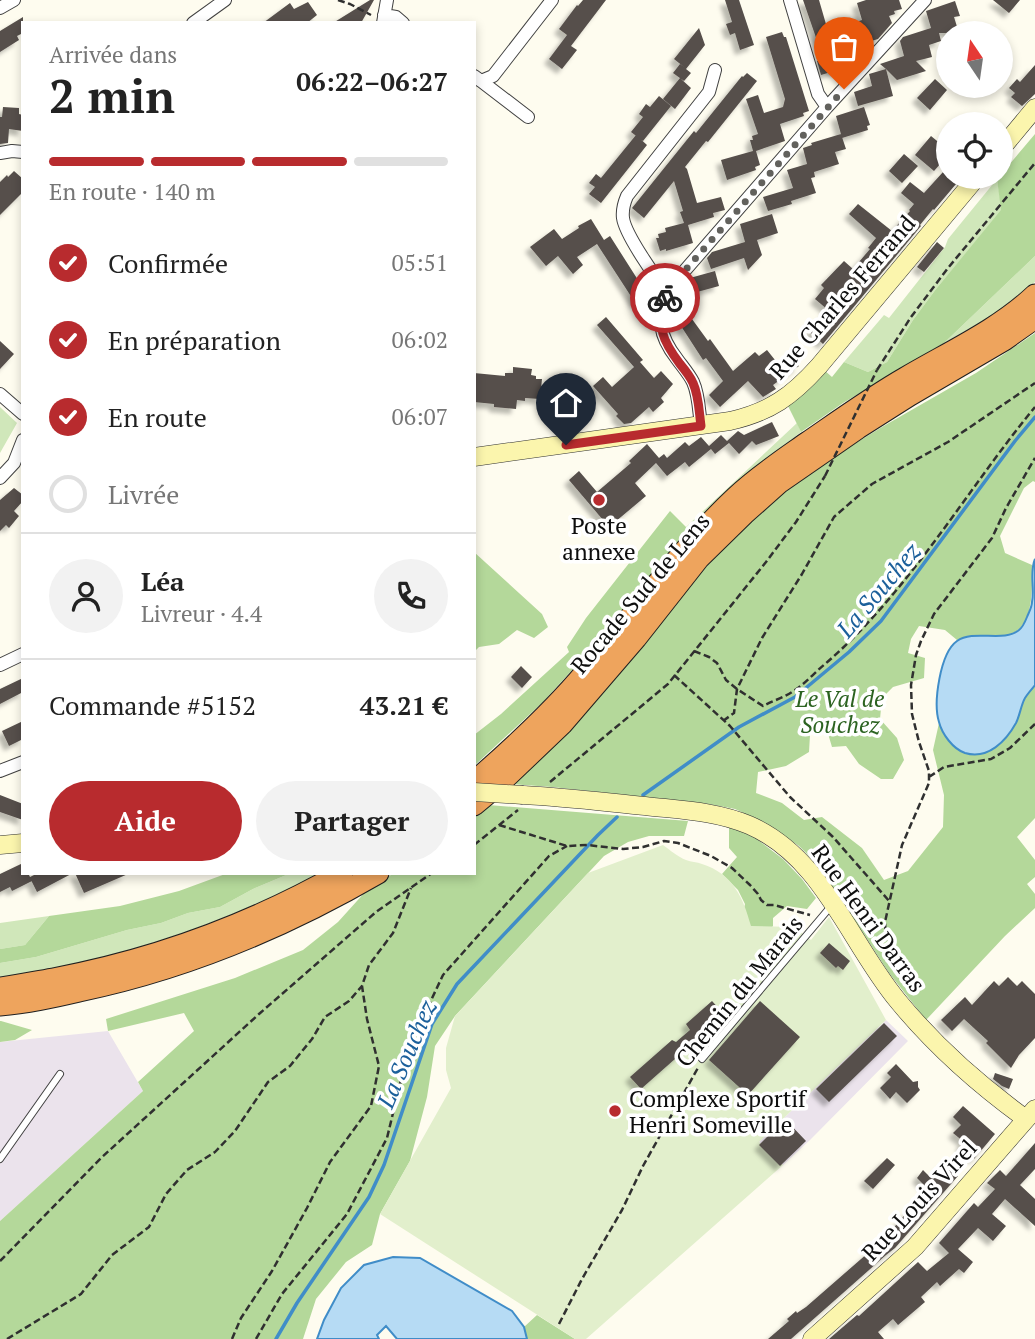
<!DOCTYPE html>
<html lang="fr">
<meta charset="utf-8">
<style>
:root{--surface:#fff;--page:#f2f2f2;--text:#222;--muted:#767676;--line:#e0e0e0;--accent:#b82b2e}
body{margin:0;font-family:"PT Serif",serif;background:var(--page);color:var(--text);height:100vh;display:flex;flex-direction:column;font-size:26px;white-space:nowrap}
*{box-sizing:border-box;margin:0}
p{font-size:23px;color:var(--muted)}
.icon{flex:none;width:38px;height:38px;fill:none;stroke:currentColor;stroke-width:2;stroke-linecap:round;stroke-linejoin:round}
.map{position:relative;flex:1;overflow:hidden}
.panel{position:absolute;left:21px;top:21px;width:455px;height:854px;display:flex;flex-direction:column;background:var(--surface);border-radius:0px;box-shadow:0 4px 10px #0003}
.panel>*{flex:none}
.needle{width:46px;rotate:347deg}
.buttons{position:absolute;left:936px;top:21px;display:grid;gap:14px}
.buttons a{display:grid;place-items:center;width:77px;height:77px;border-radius:50%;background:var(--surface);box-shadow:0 4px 10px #0003;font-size:35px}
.pin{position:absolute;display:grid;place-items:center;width:60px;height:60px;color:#fff;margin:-72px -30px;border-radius:50% 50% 50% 0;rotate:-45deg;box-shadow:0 0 7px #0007}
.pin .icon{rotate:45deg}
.courier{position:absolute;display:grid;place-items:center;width:70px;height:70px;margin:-35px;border:5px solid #b82b2e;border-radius:50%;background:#fff;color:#222;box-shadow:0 2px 9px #0007}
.head em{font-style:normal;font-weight:700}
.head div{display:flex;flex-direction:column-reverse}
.head{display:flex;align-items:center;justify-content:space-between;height:119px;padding:0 28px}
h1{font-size:46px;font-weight:700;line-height:52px}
.bar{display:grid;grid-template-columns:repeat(4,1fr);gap:10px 7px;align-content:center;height:84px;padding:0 28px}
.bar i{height:9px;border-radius:5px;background:var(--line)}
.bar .current{background:var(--accent)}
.bar p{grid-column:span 4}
.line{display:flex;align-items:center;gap:18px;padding:0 28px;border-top:2px solid var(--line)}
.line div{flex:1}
.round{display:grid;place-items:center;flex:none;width:74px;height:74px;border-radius:37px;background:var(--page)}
ol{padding:0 28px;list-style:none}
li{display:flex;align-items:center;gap:21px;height:77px}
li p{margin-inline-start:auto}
li .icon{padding:7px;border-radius:50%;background:var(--accent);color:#fff;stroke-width:4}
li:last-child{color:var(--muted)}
li i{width:38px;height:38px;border:4px solid var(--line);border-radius:50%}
.cta{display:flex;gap:14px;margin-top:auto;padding:14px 28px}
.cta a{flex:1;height:80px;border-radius:42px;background:var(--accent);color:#fff;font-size:28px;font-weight:700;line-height:80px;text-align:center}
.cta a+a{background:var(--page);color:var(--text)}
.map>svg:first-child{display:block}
.industrial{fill:#ebe3ec}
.green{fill:#d0e7ba}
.forest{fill:#b4d89a}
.pitch{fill:#e2efcc}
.water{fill:#b6dbf4;stroke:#408dc8;stroke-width:2}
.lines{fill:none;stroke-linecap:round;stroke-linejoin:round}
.stream{stroke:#408dc8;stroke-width:3.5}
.building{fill:#564f4b;filter:url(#shadow)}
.lane-casing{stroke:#414141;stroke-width:8}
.street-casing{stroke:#414141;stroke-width:14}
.secondary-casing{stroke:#303030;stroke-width:19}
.highway-casing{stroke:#1f1f1f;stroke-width:23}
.path{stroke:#303030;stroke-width:2.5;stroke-dasharray:7 3.5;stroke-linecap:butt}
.lane{stroke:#fff;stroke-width:6}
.street{stroke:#fff;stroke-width:12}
.secondary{stroke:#fbf5ad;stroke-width:18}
.highway{stroke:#eea45d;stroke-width:21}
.secondary-bridge-casing{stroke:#303030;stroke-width:19;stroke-linecap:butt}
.path-bridge{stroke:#303030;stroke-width:2.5;stroke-dasharray:7 3.5;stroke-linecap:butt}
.secondary-bridge{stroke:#fbf5ad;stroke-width:18}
.done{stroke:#62615d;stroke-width:7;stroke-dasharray:0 12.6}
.route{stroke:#b82b2e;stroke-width:9}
.poi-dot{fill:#b82b2e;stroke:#fff;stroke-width:2.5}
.labels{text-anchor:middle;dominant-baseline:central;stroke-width:7;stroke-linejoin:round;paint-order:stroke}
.street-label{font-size:23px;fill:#0e0e0e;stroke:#fff}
.poi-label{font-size:23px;fill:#0e0e0e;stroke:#fff}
.park-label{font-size:23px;font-style:italic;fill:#2c6321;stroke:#fff}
.water-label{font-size:24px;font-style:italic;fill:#1c609b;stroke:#fff}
</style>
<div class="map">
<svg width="1035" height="1339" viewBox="0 0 1035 1339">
<defs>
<filter id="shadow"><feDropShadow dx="-5" dy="5" stdDeviation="2" flood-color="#0004"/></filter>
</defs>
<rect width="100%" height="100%" fill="#fefcef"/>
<path class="industrial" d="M886,1020L908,1041L810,1140L783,1165L759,1142Z
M108,1031L143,1091L0,1221V1042Z"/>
<path class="green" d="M997,179L1002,210L936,289L913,320L887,362L868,372L844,362L884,315L889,318L945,247L948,239Z
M1035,256V282L993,315L944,343Z
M0,407L17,423L0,453Z
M797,423L801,432L763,462L688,532L686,527Z
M291,873H320C220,926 112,962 0,977V963L36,957L127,930L161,923L188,913L220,907L253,889Z
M49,916L25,945L0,949V923Z"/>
<path class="forest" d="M1035,134V256L944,343L843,403L801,432L788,406L807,390L824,370L832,377L844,362L868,372L887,362L913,320L936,289L1001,210L997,179Z
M1035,333V482L1033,481L1024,488L1000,536L1005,553L1032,565C1032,588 1035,630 1006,635C1001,636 995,635 989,635C978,635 968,637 957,640L945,630L919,626L911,639L908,653L925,658L924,678L893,687L882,698L880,719L897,738L904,760L893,779H881L859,764L846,746L832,747L826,727L810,735L809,752L786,766L758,772L756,793L782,803L804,820L822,817L862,848L884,880L908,871L943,827L944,795L933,750L939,723L950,742L972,755L984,753L994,749L1017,721L1024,700L1035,685V818L1017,837L1035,860V877L1027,884L1035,894V908L1005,936L926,1020L889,973L820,867L799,846L767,824L735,809L709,804L552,787L510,784L568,730L611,684L681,596L726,544L781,493L823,463L882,427L976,373Z
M670,511L686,527L688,532L573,669L543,702L474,766V735L501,714L569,652L567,647L586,618Z
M474,552L542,614L548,627L534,638L517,630L499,644L479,647L474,652Z
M488,805L688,821L684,836H649L628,842L604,856L455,1016L435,1046L427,1097L410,1161L380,1214L372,1245L346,1262L316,1299L303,1339H0V1221L143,1091L138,1082L194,1031L184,1013L108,1031L106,1019L235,978L303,950L338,922L366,891L394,873H474V816Z
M729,827L753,836L783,859L802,879L816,898L807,909L787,906L773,918V926L726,986L745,904L738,890L722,874L737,857L729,848Z
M228,873H291L253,889L220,907L188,913L161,923L127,930L36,957L0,963V949L25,945L49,916L120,906L179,891Z
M0,1021H1L32,1030L15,1040L0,1042Z
M537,1315L575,1339H527L524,1327Z"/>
<path class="pitch" d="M663,845C670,850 678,857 686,860C691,862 697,862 702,864C733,874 743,897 751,926L794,927L811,940L829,917L886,1020L759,1142L783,1165L586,1339H575L380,1214L451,1088L446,1070V1048L455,1016L588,873Z"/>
<path class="water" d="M1035,559V685C1032,689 1028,693 1025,698C1021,705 1020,715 1016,723C1006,741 988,760 965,753C953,749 942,734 939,722C933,703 940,653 957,641C974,629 1004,643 1019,630C1023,627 1025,622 1027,617C1029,612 1032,607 1032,602C1035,588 1029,573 1035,559Z
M393,1257L420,1258L512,1311L524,1327L527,1339H397L386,1326L377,1335L379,1339H317L324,1320L341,1288L364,1265Z"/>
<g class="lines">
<path class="stream" d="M643,795L739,727L795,697L849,652L881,621L1015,441L1035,417
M276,1339L297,1303L369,1197L384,1165L432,1024L457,984L598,835L617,817"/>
</g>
<path class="building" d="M370,0H374L361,23H333Z
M583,0H606L571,46L577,50L562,69L549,59L567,35L559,29L577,5L578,6Z
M725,0H739L754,45L740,50L735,33L730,35L726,24L732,22Z
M803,0H819L828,31L862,20L857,3L866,0H899L902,9L894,11L895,14L889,16L892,23L878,39L852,47L856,62L854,65L821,75L817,61L821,60L820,56L822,55Z
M993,0H1020L1009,13Z
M955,1L960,16L954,17L959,33H939L941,41L929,45L932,57L916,61L926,71L897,80L886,69L893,96L858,106L854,92L872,86L869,74L886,69L880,64L904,56L900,41L903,37L931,28L926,11Z
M308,2L317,15L307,23H263L290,3L294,9Z
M23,17V33L17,36L19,40L0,52V31Z
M699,28L705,45L686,69L691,73L684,81L673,73L680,64L684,67L674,59Z
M782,32L784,37H786L809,111L803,113L804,116L780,124L785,141L756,151L760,165L755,167L756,170L727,180L721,160L753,151L750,140H753L752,136L758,134L746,99L758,95L764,113L783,107L785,99L766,37Z
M1035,65V94L1022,106L1011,97L1015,93L1009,88L1017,79L1020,82Z
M747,73L757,81L708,142L706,141L685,167L687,169L697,203L721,197L725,210L713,213L714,217L688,225L693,243L666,251V249L660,251L656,238H659L658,234L666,232L665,228L684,223L680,212L683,211L674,181L644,218L632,208L694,131L696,133L742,76L743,77Z
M680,78L691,88L675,109L663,99Z
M935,79L947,90L930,110L917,98Z
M659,96L671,106L643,141L631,132L643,117L639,114L646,104L650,107Z
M3,107L19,108V114L23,115V131L9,129L8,143L0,144V117H2Z
M864,107L870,125L867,126L868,130L842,138L836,116Z
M841,134L846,149L835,152L839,164L814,172L815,177L811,178L816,193L791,201L792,204L768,211L763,197L793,188L787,170L807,164L803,148L812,145L811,143Z
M636,135L647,145L601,203L589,194L595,187L589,183L596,174L601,178Z
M931,136L942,145L948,137V155L934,171L915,155Z
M904,154L918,166L902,183L889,171Z
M14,171L23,179V192L0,215V182L7,175L8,177Z
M943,172L956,184L934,210L933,209L920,225L921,226L823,344L810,332L828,310L815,299L824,288L821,285L844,261L853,269L870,249L868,248L876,238L849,214L858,204L892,231L910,211L909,210L914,204L901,193L910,182L924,193Z
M772,214L778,233L757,240L762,255L748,270L744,258L711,269L707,258L712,252L745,242L740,224Z
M591,219L604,240L610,236L645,291L644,292L647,297L636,304L597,244L577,257L583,265L573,274L558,256L546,266L530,247L554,229L562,239L579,228L578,226Z
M937,242L944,248L924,272L917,267Z
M715,271L719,286L690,294L686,283L690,278Z
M606,317L643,360L640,362L654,378L661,371L673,384L661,398L664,402L653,412L649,407L631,423L624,424L616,416L618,414L593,386L603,377L612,387L634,367L597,325Z
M692,319L708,341L710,339L733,371L755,352L759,356L767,350L779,365L791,355L799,366L773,385L776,389L763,397L748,381L720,407L709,395L723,381L706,358L703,360L681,326Z
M0,341L14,354L0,369Z
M513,367L532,369L531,375L536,376V379H542L540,399L525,398V401L517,400L516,409L494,407V404L474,402V373L505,376V373H513Z
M772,422L779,436L756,445L752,441L739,454L729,443L715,454L711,449L689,467L685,462L667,476L656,463L635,483L646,496L609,527L569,480L579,471L597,492L631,463L629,461L647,444L659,458L664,454L667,458L685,442L689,446L701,437L709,446L721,435L727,441L738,431L744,435Z
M14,488L23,495V501L14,511L19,516L9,528L6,525L0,531V500Z
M521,666L532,677L522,688L511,677Z
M23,678V692L0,704V689Z
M23,721V739L9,746L2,731Z
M0,795L23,804V820L0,812Z
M23,863V873H28L30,877L38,873H73L37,892L31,880L32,881L12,891L10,887L0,892V874Z
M75,873H127L128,874L84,893Z
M829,943L850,961L843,970L838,966L836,968L820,953Z
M1008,977L1017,986L1022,981L1035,994V1038L1019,1055L1011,1068L986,1043L988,1041L964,1019L952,1031L941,1020L965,997L972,1005L994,981L999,986Z
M712,1001L722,1012L711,1021L716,1026L695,1045L693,1043L641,1089L630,1077L672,1040L676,1042L690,1030L686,1024Z
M760,1001L800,1037L748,1095L709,1060Z
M884,1023L897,1036L829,1102L816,1089Z
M896,1064L913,1082L918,1081V1087L920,1090L907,1103L896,1092L890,1099L880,1088L891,1077L887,1073Z
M995,1073L1013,1079L1009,1089L1002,1086L993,1079Z
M963,1106L995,1134L974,1159L960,1146L964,1142L953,1133L961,1125L953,1117Z
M785,1119L806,1141L780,1166L759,1145Z
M1035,1143V1169L1020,1185L1035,1199V1226L1005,1199L992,1214L1006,1226L993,1241L978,1228L958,1249L973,1262L964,1273L959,1269L940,1286L937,1282L921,1297L925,1302L898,1325L893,1319L878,1332L884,1339H829L857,1315L859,1316L918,1262L927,1271L949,1253L939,1243L974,1203L978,1207L995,1189L987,1183L1000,1170L1006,1176Z
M887,1158L895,1165L873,1189L864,1181Z
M944,1163L958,1176L895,1248L886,1255L791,1339H768L789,1321L787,1319L796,1311L797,1313L806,1307L884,1239L909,1210L913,1214L926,1198L922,1195L928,1189L917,1178L923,1170L930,1177Z"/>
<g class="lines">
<defs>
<path id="lane" d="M702,1059L832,905
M0,1159L60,1074"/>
<path id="street" d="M790,0L818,94L827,107
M0,8L14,0
M384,15L396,17L403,23
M193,23L225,0
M383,23L387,0
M474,76L481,81L493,76L552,0
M481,81L528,117
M0,153L12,151L23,152
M667,291C656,279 625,234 623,218C622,210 624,203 627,196L709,92L715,70
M0,394L23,414
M701,426C699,412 699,395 693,382C689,374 682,366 677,359C657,333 659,321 667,291L827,107L925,0
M0,478L14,463L23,440
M0,665L23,654
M0,771L23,762"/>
<path id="secondary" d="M1001,149L1035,108
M474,457L730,421C770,412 792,396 819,366L977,177
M523,795C564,797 604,802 645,806C680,810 716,811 749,825C823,857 849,942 898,1001C935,1046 979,1085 1026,1119
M0,845L23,843
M812,1339L915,1247L1035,1109"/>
<path id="highway" d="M474,782C513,748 551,713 584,674C635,615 679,550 736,497C758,476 784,459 808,442C840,420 872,397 905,378C949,352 998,330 1035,295
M474,805L498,785L562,724L636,638L699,558L744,514L780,482L858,428L910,395L1004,340L1035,318
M0,988C18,986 35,982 53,979C154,960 252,924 342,873
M0,1005C27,1003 53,997 79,991C185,969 285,927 378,873"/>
</defs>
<use href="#lane" class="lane-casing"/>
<use href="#street" class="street-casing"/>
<use href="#secondary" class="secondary-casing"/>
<use href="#highway" class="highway-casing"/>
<path class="path" d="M338,0L350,4L371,15
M877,370L911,317L948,268L1035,163
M694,651L709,657L717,663L726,680L737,689L763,706C772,701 783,698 792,692C804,685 814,673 825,664C909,592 965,492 1035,407
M674,675L730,726L790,797L833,837L890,902
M723,721L734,713L737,689L762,638L802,574L834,517L872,484L948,442L1035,383
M929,777L944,767L991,759L1010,748L1035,724
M550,782L668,684L766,562L796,522L825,476
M499,825L567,846L587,845L623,849L643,847L664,841L678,843L711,856L732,868L750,885L758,894L761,900L767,905H774L810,915
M474,845L518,810
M883,951L886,941L885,922L902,845L929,783V771L919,742L912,714L911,685L916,655L921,641L934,614L992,538L1006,508L1035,458
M0,1261L101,1158L259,1014L376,912L432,873
M559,1324L582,1279L622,1210L643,1166L699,1066
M7,1339L81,1294L112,1255L149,1227L166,1194L187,1170L215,1152L235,1131L268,1082L290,1066L312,1039L325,1017L349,1001L362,986
M232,1339L241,1318L272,1271L307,1208L330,1162L371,1106L379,1066L367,1019L362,986L369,965L393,933L411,888
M256,1339L282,1294L347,1214L387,1138L409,1047L443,975L549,856L567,846"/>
<use href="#lane" class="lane"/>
<use href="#street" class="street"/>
<use href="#secondary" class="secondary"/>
<use href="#highway" class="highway"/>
<defs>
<path id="secondary-bridge" d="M474,792L523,795"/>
</defs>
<use href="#secondary-bridge" class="secondary-bridge-casing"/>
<path class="path-bridge" d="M825,476L877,370"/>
<use href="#secondary-bridge" class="secondary-bridge"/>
</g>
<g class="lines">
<path class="done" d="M665,298L667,291L844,89"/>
<path class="route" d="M566,445L701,426C699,412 699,396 693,383C690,376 685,370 680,364C662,340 657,328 665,298"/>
</g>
<g class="poi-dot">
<circle cx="599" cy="500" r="7"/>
<circle cx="615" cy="1111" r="7"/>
</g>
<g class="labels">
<g class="street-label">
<text transform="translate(842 297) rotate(-49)">Rue Charles Ferrand</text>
<text transform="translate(640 593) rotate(-50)">Rocade Sud de Lens</text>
<text transform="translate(869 918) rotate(54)">Rue Henri Darras</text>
<text transform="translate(739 991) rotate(-51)">Chemin du Marais</text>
<text transform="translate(919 1200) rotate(-47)">Rue Louis Virel</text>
</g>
<g class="poi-label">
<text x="599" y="525">Poste<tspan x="599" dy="26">annexe</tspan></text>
<text x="629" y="1098" text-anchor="start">Complexe Sportif<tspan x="629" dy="26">Henri Someville</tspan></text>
</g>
<g class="park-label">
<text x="840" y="698">Le Val de<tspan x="840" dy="26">Souchez</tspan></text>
</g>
<g class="water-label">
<text transform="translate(878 590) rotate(-50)">La Souchez</text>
<text transform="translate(406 1054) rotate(-67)">La Souchez</text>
</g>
</g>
</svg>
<div class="buttons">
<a><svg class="needle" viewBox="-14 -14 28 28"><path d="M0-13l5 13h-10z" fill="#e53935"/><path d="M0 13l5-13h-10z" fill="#767676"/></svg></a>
<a><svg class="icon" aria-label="locate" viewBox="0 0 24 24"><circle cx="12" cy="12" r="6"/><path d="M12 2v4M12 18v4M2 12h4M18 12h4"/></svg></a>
</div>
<div class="pin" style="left:844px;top:89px;background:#ea580c"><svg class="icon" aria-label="bag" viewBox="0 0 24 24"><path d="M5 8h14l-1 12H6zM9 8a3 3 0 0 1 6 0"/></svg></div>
<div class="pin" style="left:566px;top:445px;background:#1f2937"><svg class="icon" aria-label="home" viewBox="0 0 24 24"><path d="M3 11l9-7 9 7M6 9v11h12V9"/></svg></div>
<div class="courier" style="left:665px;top:298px"><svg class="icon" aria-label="bike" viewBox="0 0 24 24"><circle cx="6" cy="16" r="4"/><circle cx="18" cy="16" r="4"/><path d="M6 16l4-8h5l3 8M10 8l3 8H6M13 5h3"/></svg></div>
<section class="panel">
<div class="head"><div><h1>2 min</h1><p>Arrivée dans</p></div><em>06:22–06:27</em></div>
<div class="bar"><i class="current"></i><i class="current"></i><i class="current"></i><i></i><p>En route · 140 m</p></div>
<ol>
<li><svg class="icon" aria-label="check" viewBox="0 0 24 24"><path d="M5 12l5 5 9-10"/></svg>Confirmée<p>05:51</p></li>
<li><svg class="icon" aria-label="check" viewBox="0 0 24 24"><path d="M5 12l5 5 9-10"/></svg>En préparation<p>06:02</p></li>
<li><svg class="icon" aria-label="check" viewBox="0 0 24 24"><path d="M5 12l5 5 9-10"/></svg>En route<p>06:07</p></li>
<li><i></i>Livrée</li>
</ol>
<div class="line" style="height:126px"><a class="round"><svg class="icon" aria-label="person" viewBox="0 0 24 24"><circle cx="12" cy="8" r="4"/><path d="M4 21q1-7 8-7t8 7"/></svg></a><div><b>Léa</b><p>Livreur · 4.4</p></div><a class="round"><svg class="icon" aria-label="phone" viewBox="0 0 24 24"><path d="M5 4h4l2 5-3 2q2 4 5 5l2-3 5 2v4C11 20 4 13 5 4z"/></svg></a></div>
<div class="line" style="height:91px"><div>Commande #5152</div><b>43.21 €</b></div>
<div class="cta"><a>Aide</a><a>Partager</a></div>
</section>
</div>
